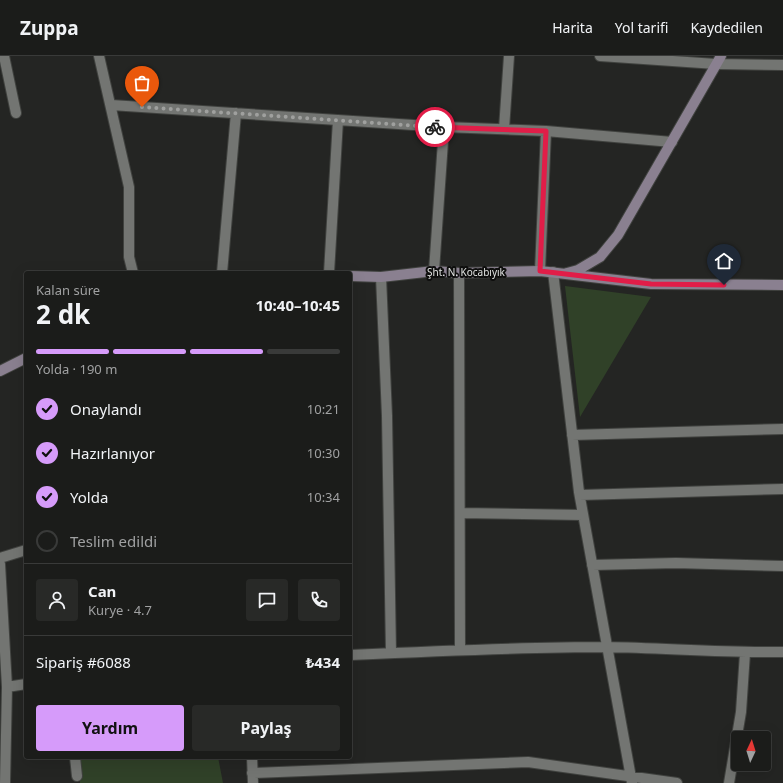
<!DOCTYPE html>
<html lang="tr">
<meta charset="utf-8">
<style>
:root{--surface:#1b1c1a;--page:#282927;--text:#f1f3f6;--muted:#a0a1a2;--line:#393a39;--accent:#d69bfa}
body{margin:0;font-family:"Noto Sans",sans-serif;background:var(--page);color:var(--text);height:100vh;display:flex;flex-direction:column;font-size:15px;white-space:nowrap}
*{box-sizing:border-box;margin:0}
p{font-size:13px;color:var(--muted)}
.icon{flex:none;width:22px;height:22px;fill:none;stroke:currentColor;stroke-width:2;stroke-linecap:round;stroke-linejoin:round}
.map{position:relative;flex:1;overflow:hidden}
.drawer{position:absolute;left:24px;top:215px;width:328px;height:488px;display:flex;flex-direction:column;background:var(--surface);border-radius:4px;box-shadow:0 4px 16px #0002,0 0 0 1px var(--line)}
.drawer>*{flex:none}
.needle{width:26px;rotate:4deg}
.buttons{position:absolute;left:731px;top:675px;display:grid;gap:8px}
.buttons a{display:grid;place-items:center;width:40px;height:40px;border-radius:4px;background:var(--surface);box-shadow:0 4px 16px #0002,0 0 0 1px var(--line);font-size:20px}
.pin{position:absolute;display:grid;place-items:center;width:34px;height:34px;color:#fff;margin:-41px -17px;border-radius:50% 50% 50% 0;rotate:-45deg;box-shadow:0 0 4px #0007}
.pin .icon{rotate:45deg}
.courier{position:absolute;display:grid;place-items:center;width:40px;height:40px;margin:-20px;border:3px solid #e11d48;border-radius:50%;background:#fff;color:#222;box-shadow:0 1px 5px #0007}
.overview em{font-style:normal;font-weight:700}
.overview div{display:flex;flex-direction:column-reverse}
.overview{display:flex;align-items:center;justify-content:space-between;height:68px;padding:0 12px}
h1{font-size:26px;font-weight:700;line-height:30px}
.bar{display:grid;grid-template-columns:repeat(4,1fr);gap:6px 4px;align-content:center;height:48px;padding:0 12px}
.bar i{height:5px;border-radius:3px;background:var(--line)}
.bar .on{background:var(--accent)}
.bar p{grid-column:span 4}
.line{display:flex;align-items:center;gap:10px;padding:0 12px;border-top:1px solid var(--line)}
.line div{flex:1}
.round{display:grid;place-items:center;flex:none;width:42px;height:42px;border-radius:4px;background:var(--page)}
ol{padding:0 12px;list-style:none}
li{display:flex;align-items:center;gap:12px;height:44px}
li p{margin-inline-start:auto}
li .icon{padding:4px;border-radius:50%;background:var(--accent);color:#111;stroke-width:4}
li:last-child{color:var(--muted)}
li i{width:22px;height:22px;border:2px solid var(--line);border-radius:50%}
.cta{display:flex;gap:8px;margin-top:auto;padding:8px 12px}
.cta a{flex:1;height:46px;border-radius:4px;background:var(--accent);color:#111;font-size:16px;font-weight:700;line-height:46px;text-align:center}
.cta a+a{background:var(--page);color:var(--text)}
header{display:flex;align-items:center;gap:24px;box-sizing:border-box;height:56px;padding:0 20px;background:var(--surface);border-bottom:1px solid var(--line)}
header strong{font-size:19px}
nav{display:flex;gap:22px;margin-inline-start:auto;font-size:14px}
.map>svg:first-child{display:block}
.green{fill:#304128}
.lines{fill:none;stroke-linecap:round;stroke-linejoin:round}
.street-casing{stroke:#40423f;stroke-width:12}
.secondary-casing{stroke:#40423f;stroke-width:12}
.street{stroke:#737572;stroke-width:10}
.secondary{stroke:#8a8090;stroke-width:10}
.done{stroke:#9fa09e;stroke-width:4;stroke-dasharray:0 7.2}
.route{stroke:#e11d48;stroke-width:5}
.labels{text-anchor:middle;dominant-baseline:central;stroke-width:4;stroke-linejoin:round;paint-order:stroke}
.street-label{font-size:10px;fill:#e1e3e1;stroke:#0e0e0d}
</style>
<header>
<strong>Zuppa</strong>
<nav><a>Harita</a><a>Yol tarifi</a><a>Kaydedilen</a></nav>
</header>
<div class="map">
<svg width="783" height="727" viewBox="0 0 783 727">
<rect width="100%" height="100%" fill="#242523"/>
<path class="green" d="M565,230L651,241L580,361Z
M80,701H218L223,727H80Z"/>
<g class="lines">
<defs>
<path id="street" d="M4,0L16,57
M99,0L129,131V201L133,217
M600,0L716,8L783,9
M111,49L444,71L546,75L672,86
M504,73L509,0
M434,215L444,71
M540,215L546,75
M553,216L579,436L632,727
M222,217L236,57
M329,217L338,64
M459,217L460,594
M381,221L387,360L391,597
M572,379L783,373
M580,439L783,433
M460,457L583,459
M0,502L26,494
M0,508L7,631L5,727
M592,509L676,507L783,510
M350,599C436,595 522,591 607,591C666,592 724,597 783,596
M7,631L26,628
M75,701L77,720
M252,701L253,727
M252,717L528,706L677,727
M729,727L741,656L745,597"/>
<path id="secondary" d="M567,217L578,214L600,201L618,179L721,0
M350,220L381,221L434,215L459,217L540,215L651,228L783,229
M0,315L26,302"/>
</defs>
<use href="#street" class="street-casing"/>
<use href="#secondary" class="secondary-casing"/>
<use href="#street" class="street"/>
<use href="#secondary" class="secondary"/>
</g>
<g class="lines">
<path class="done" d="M142,51L435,71"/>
<path class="route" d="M435,71L546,75L540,215L651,228L724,229"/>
</g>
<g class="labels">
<g class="street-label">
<text x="466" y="216">Şht. N. Kocabıyık</text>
</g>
</g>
</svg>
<div class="buttons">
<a><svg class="needle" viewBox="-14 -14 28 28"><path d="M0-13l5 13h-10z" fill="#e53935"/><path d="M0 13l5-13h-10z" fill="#a0a1a2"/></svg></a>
</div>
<div class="pin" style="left:142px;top:51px;background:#ea580c"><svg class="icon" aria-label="bag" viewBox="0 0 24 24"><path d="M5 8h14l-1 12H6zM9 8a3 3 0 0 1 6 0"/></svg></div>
<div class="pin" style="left:724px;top:229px;background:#1f2937"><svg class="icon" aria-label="home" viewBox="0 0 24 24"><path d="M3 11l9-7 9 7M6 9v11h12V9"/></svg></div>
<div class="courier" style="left:435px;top:71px"><svg class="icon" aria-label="bike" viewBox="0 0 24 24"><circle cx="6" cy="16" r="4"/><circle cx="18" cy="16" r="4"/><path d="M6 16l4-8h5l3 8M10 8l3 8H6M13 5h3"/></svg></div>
<section class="drawer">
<div class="overview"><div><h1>2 dk</h1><p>Kalan süre</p></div><em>10:40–10:45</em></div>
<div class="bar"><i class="on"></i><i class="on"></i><i class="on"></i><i></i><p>Yolda · 190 m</p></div>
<ol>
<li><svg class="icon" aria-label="check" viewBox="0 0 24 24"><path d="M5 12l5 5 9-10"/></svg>Onaylandı<p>10:21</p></li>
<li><svg class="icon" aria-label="check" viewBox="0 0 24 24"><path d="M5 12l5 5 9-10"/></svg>Hazırlanıyor<p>10:30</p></li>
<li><svg class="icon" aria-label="check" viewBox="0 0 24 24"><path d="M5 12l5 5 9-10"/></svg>Yolda<p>10:34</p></li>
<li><i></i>Teslim edildi</li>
</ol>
<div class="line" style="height:72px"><a class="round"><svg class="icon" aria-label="person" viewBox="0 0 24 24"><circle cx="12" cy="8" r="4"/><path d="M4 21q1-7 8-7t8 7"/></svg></a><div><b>Can</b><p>Kurye · 4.7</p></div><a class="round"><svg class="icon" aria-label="chat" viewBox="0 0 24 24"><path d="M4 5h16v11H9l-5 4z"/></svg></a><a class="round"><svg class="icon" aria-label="phone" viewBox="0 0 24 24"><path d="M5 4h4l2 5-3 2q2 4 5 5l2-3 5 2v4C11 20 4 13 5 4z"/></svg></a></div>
<div class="line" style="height:52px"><div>Sipariş #6088</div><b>₺434</b></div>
<div class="cta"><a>Yardım</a><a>Paylaş</a></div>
</section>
</div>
